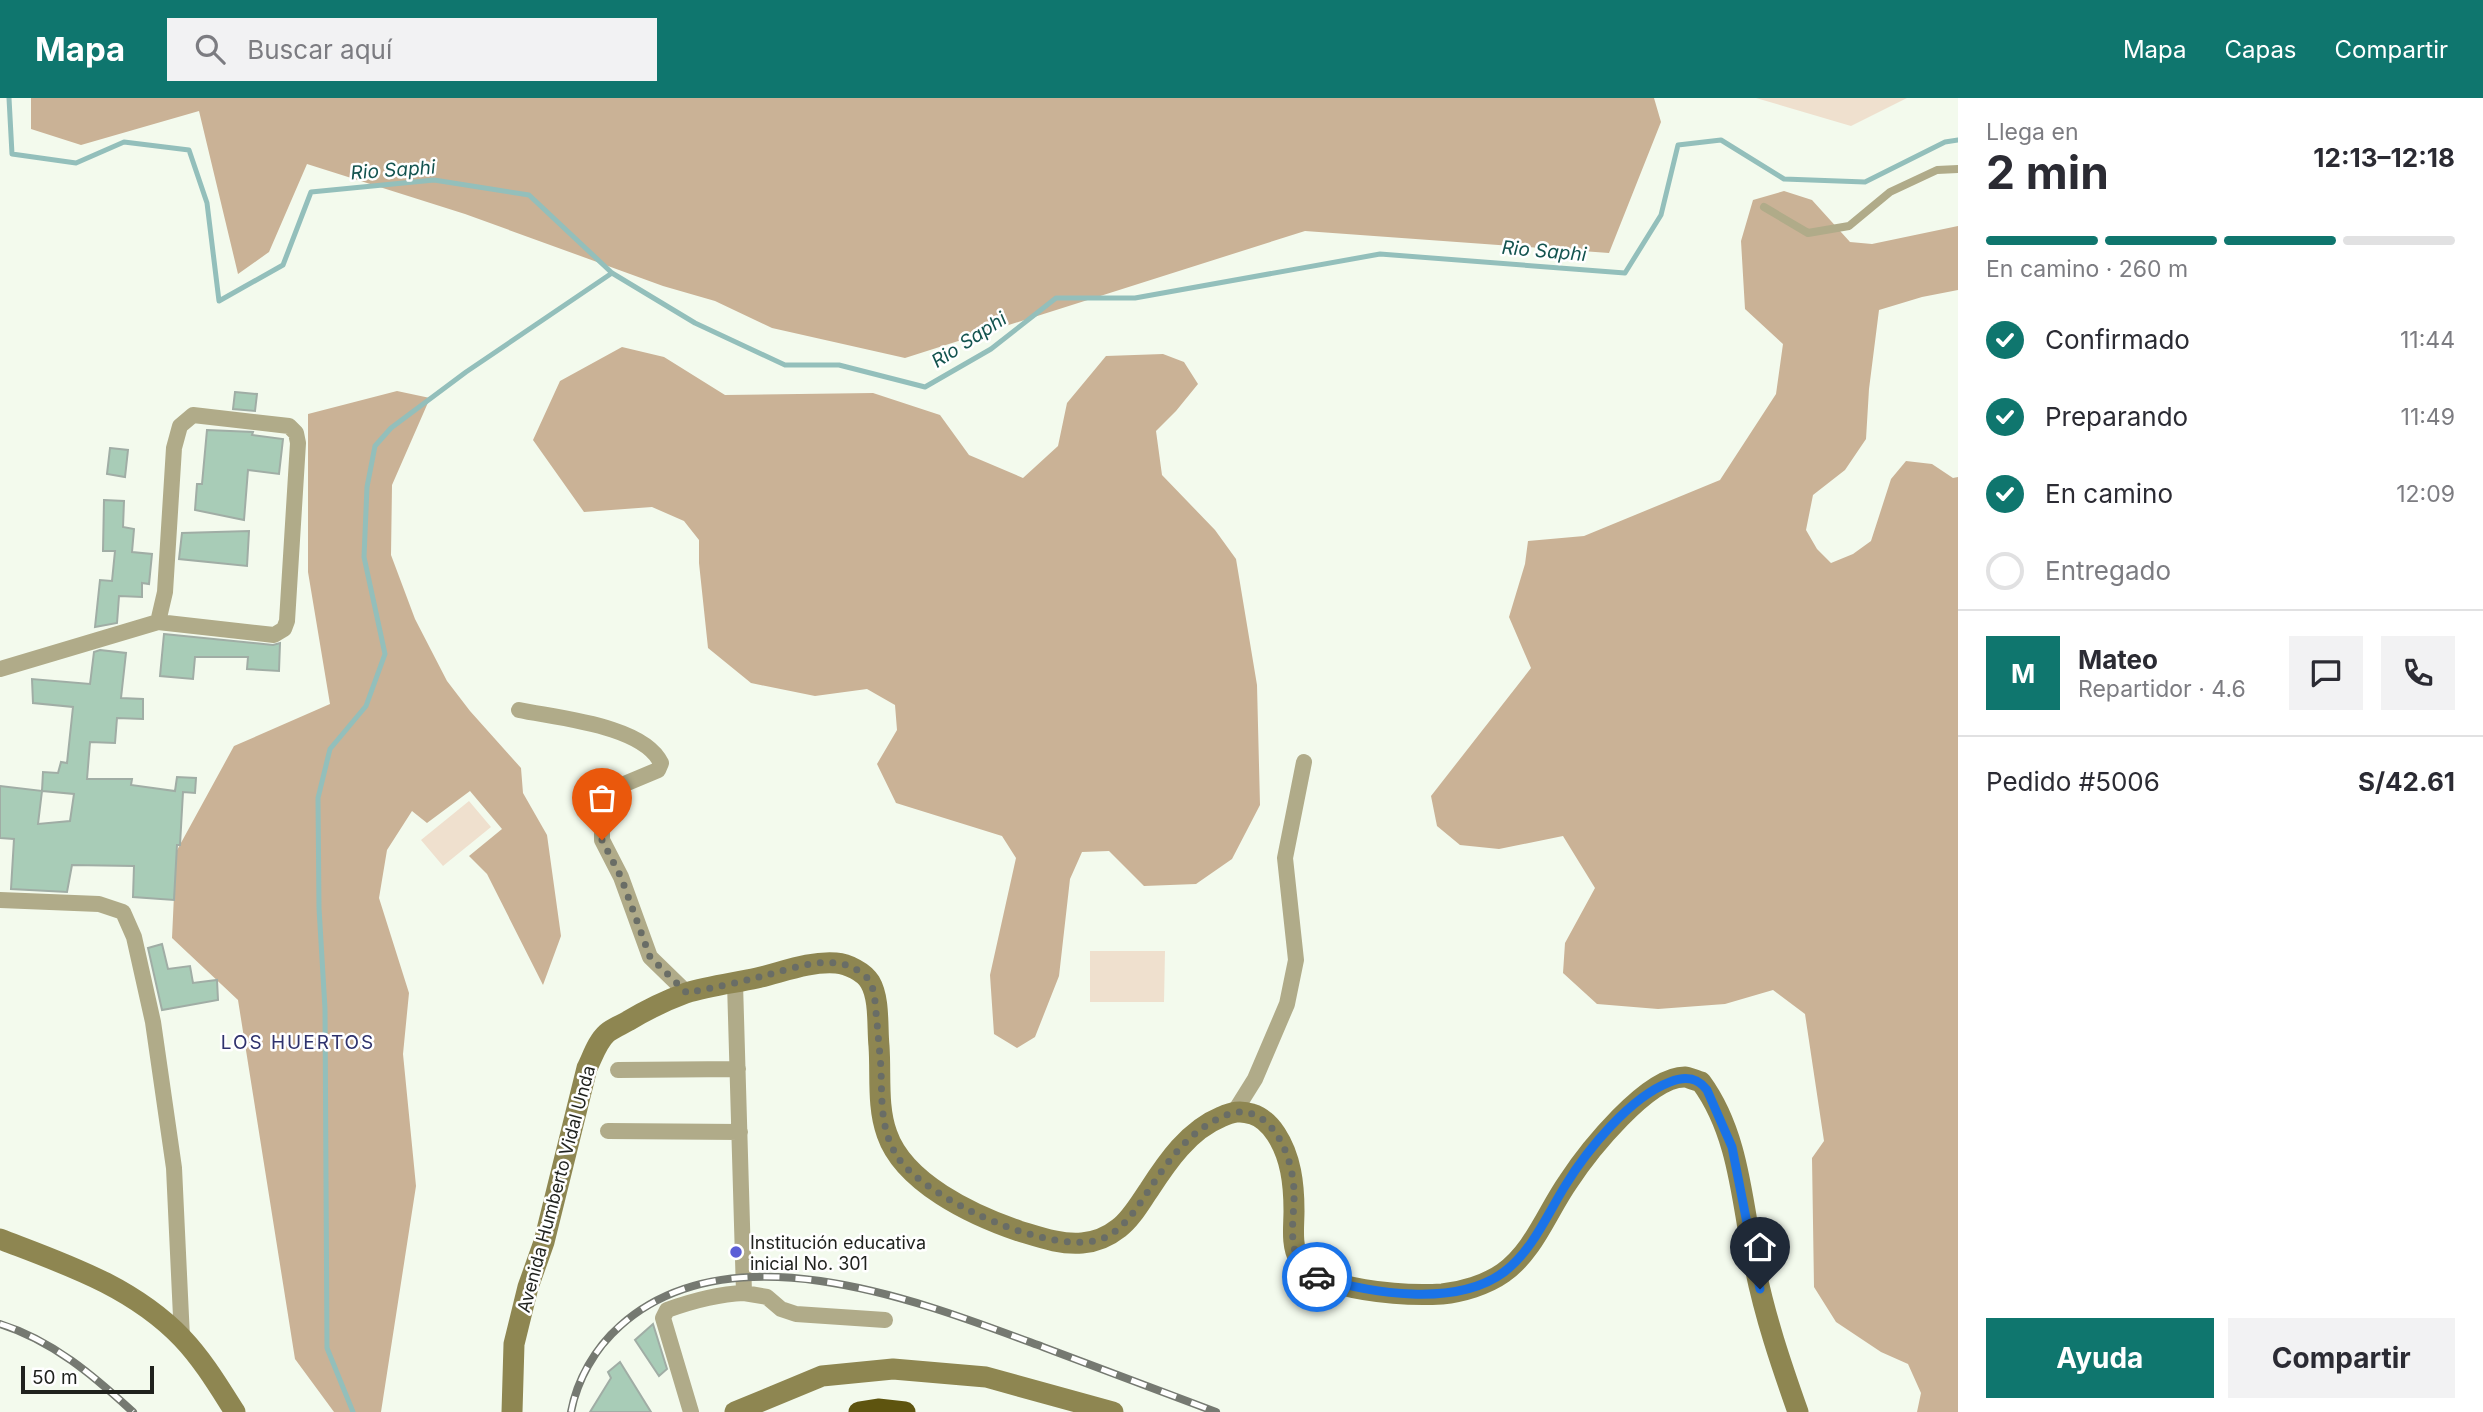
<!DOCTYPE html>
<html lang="es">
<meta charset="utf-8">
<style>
:root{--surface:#fff;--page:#f2f2f3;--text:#2b2b33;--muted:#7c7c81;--line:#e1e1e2;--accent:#0f766e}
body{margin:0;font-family:Inter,sans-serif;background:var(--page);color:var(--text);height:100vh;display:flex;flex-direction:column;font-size:26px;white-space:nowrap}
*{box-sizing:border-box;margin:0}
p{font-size:23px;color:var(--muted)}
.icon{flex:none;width:38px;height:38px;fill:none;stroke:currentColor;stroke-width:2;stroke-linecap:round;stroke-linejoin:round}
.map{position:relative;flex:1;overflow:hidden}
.side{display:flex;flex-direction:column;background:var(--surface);width:525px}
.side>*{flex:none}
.scale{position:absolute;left:21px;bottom:18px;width:133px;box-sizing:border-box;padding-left:7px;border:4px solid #1f211d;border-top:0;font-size:19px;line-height:24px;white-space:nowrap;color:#1f211d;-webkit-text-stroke:5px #fff;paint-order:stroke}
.pin{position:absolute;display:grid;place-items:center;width:60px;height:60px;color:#fff;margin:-72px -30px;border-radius:50% 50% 50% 0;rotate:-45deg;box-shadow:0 0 7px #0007}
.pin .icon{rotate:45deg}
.courier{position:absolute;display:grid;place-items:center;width:70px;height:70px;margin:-35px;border:5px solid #1a73e8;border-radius:50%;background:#fff;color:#222;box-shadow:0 2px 9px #0007}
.headline em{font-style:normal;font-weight:700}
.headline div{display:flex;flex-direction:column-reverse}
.headline{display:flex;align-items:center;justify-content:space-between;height:119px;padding:0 28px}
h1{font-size:46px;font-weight:700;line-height:52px}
.bar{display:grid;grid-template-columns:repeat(4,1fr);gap:10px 7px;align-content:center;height:84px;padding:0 28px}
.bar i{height:9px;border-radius:5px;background:var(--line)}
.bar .active{background:var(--accent)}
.bar p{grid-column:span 4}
.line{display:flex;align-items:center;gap:18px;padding:0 28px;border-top:2px solid var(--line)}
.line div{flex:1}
.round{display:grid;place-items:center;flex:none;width:74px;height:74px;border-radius:0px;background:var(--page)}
ol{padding:0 28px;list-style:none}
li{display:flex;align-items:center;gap:21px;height:77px}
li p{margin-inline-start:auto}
li .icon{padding:7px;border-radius:50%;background:var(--accent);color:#fff;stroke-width:4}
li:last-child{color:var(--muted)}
li i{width:38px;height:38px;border:4px solid var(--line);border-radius:50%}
.cta{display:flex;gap:14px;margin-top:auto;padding:14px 28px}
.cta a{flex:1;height:80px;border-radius:0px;background:var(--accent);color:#fff;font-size:28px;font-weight:700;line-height:80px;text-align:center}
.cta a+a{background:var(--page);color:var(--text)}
header{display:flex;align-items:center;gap:42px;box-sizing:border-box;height:98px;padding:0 35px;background:var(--accent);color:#fff}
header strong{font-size:33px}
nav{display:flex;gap:38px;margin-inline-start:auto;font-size:24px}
.search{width:490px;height:63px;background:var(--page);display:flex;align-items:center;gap:18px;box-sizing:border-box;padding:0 24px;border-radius:0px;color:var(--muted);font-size:26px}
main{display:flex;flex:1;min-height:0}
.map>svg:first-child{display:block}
.green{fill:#efe0ce}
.forest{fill:#cab296}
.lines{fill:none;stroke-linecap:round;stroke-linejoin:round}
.stream{stroke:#93bfbb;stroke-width:5}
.building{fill:#a8ccb7;stroke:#a0ada5;stroke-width:2;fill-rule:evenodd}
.lane{stroke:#b0ab89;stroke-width:8}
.street{stroke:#b0ab89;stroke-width:16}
.secondary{stroke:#8e8651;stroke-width:21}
.highway{stroke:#5e540f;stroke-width:21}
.rail-casing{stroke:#757971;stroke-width:8}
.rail{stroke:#fff;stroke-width:5;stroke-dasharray:16;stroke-linecap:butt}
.done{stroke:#696d66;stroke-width:7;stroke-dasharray:0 12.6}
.route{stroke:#1a73e8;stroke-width:9}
.poi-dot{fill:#5b5ed6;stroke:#fff;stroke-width:2.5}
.labels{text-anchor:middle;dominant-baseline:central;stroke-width:5;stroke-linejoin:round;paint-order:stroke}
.street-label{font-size:18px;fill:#1f211d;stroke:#fff}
.poi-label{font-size:18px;fill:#1f211d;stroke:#fff;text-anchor:start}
.water-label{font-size:19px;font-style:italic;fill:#13534f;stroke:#fff}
.neighbourhood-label{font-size:19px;letter-spacing:2px;fill:#2f326d;stroke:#fff}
</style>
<header>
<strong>Mapa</strong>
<div class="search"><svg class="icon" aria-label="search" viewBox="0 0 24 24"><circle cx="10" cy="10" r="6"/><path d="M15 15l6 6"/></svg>Buscar aquí</div>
<nav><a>Mapa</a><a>Capas</a><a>Compartir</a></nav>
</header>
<main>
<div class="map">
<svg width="1958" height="1314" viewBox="0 0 1958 1314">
<rect width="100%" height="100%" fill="#f3faed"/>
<path class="green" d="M1756,0H1907L1851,28Z
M469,703L491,729L443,768L421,742Z
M1090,853H1165L1164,904H1090Z"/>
<path class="forest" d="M31,0H1654L1661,24L1609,155L1305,133L905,260L772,230L715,203L663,188L465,116L307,66L269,154L238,176L199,13L81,47L31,31Z
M1784,93L1812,102L1850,144L1872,146L1958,128V192L1922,199L1879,212L1869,291L1866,341L1845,372L1813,397L1806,432L1817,451L1831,465L1853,456L1871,443L1891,381L1906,363L1932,366L1953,380L1958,379V1314H1917L1921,1295L1908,1266L1881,1254L1836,1224L1814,1189L1812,1060L1824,1043L1805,916L1773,892L1725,906L1658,911L1597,906L1563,875L1565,845L1595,790L1563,738L1499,751L1460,747L1437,728L1431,698L1531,570L1509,519L1525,466L1528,443L1584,438L1720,382L1776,296L1783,246L1745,211L1741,143L1753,102Z
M622,249L664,259L725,297L873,295L940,317L969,357L1023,380L1058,348L1067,305L1106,258L1163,256L1184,264L1198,286L1176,313L1156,333L1162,377L1215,432L1236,461L1257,587L1260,707L1232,761L1196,786L1144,788L1109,753L1082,754L1070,781L1059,878L1035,939L1017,950L994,936L990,877L1016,760L1002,738L896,705L877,666L897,632L895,607L867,591L815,598L751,585L708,550L699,465V442L684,423L652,409L584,414L533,342L560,283Z
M397,293L430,300L392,387L391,457L415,521L447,583L470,613L521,670L523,695L547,737L561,838L543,887L487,776L469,758L502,731L470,693L427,725L412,713L387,752L379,800L409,895L403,956L416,1088L381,1314H334L295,1261L238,902L172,840L176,754L234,648L330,606L308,474V316Z"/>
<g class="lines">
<path class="stream" d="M9,0L12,56L76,65L124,44L189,52L207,105L219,203L283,167L311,94L434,82L529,97L612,175L695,225L785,267H839L925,289L991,251L1056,200H1135L1380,156L1625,175L1661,117L1678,47L1721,42L1784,81L1865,84L1945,44L1958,42
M353,1314L327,1250L325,911L319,810L318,700L330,651L366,608L385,556L364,459L367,389L375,348L391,330L466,274L612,175"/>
</g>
<path class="building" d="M235,294L257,296L255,313L233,311Z
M207,332L253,334L252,337L283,341L279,376L248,372L244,422L195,412L197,386H202Z
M110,350L128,352L125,379L107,376Z
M104,402L124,403L123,429L134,431L132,454L152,456L149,486L142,485V499L119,498L117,525L95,529L100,482L112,483L115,453H103Z
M249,433L247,468L179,461L182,435Z
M164,536L273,547L280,545L279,573L247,571L248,559H195L193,581L160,578Z
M100,552L126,555L121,600L143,601V621L117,620L115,645L90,644L87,681H132L131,687L175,693L177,679L196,680L195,695L183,694L180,747H177L174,802L133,799L134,768L72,767L67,794L11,791L14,741L0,740V688L42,693L43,674L58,675L61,664L67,665L73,609L33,605L32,581L90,586L94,554ZM42,693L74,696L70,723L38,726Z
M162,846L168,871L190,868L193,885L217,882L218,902L162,912L148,850Z
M653,1226L667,1271L659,1278L635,1242Z
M620,1264L651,1314H590L611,1280L608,1274Z"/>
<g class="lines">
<path class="lane" d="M1764,109L1808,135L1849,128L1890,94L1937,72L1958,71"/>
<path class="street" d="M0,571L158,524L165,494L174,350L180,328L193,317L289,328L296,335L298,345L287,523L284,531L274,537L158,524
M519,612C556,620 643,627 661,665L658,672L615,690L602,706V742L621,779L650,859L687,895
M0,802L99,806L123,814L134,839L153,924L174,1070L182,1240
M618,972L738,971
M1235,1013L1255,981L1287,906L1296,862L1285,760L1304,664
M608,1033L740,1034
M744,1195L767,1199L781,1211L796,1216L885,1222
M691,1314L663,1220L667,1212C692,1203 717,1196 744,1195L735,885"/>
<path class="secondary" d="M0,1141C65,1166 132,1188 182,1240C203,1262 219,1289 235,1314
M512,1314L514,1246L528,1189L544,1144L587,970C593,958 597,944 607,935C613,930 621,927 628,923C646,912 667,902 686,895C709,888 734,885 757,880C783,874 809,863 836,865C848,866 864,874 870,884C880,901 877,929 879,948C881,977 877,1009 887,1036C904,1085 972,1117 1019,1133C1039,1139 1061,1147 1082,1145C1095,1144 1109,1138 1119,1130C1131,1121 1140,1105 1149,1092C1167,1064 1189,1032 1221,1019C1232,1014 1240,1012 1252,1016C1262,1019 1270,1027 1276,1036C1291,1059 1294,1086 1294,1113C1294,1128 1291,1147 1299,1161C1316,1194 1408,1198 1442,1196C1462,1194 1486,1187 1503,1175C1534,1153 1547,1114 1568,1084C1587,1055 1648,977 1686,979C1687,979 1700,984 1701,984C1740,1037 1742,1107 1755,1169C1765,1219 1781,1266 1798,1314
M735,1314L822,1278L893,1271L986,1279L1113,1314"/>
<path class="highway" d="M859,1314L878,1311L905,1314"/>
<defs>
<path id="rail" d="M0,1226C52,1242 94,1278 133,1314
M571,1314C577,1282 595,1250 620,1228C731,1128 922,1204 1043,1249C1101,1271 1158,1292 1216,1314"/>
</defs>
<use href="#rail" class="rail-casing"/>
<use href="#rail" class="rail"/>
</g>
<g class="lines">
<path class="done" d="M602,742L621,779L650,859L687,895C711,890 736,885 759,879C784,873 811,862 837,865C848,866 862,873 869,882C876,893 875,911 877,923C878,939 880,955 881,971C882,1001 880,1031 897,1058C908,1077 943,1099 963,1109C996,1127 1067,1155 1104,1140C1127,1129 1139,1106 1153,1086C1171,1058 1193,1031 1224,1018C1236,1013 1247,1012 1259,1019C1282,1033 1293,1067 1294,1093C1295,1114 1288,1141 1298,1161C1303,1169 1310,1174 1317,1179"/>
<path class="route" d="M1317,1179C1370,1195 1455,1210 1504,1174C1532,1153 1547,1117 1565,1088C1587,1052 1630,999 1670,984C1685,978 1697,979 1707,992L1732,1049L1760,1191"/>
</g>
<circle class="poi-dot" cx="736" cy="1154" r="7"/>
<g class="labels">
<g class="street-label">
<text transform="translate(556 1091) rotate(-75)">Avenida Humberto Vidal Unda</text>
</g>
<g class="poi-label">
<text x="750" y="1144">Institución educativa<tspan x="750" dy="21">inicial No. 301</tspan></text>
</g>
<g class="water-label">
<text transform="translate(393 72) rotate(-4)">Rio Saphi</text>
<text transform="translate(1544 153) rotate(5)">Rio Saphi</text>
<text transform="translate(969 242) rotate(-33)">Rio Saphi</text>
</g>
<g class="neighbourhood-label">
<text x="298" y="944">LOS HUERTOS</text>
</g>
</g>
</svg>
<div class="scale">50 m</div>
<div class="pin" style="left:602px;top:742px;background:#ea580c"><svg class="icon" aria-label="bag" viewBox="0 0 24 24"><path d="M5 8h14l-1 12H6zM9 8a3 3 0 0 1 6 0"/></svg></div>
<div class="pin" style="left:1760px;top:1191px;background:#1f2937"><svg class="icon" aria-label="home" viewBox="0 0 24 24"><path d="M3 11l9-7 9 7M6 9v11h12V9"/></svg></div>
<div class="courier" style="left:1317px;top:1179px"><svg class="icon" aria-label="car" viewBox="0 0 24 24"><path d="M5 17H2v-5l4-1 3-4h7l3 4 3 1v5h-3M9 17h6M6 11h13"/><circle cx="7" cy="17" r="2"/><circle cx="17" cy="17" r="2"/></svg></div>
</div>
<section class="side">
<div class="headline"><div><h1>2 min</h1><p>Llega en</p></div><em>12:13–12:18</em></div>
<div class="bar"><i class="active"></i><i class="active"></i><i class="active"></i><i></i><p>En camino · 260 m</p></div>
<ol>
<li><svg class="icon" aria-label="check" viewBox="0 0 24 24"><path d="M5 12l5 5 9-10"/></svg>Confirmado<p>11:44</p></li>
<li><svg class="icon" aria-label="check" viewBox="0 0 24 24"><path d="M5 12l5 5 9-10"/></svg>Preparando<p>11:49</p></li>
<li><svg class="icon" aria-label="check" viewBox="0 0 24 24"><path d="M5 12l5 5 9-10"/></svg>En camino<p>12:09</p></li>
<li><i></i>Entregado</li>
</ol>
<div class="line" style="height:126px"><b class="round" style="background:var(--accent);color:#fff">M</b><div><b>Mateo</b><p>Repartidor · 4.6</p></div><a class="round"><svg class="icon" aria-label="chat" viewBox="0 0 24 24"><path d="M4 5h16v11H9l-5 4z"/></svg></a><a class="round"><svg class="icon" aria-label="phone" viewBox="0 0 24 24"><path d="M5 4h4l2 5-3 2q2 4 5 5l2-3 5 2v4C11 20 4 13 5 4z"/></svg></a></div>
<div class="line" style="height:91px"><div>Pedido #5006</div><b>S/42.61</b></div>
<div class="cta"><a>Ayuda</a><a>Compartir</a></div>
</section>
</main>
